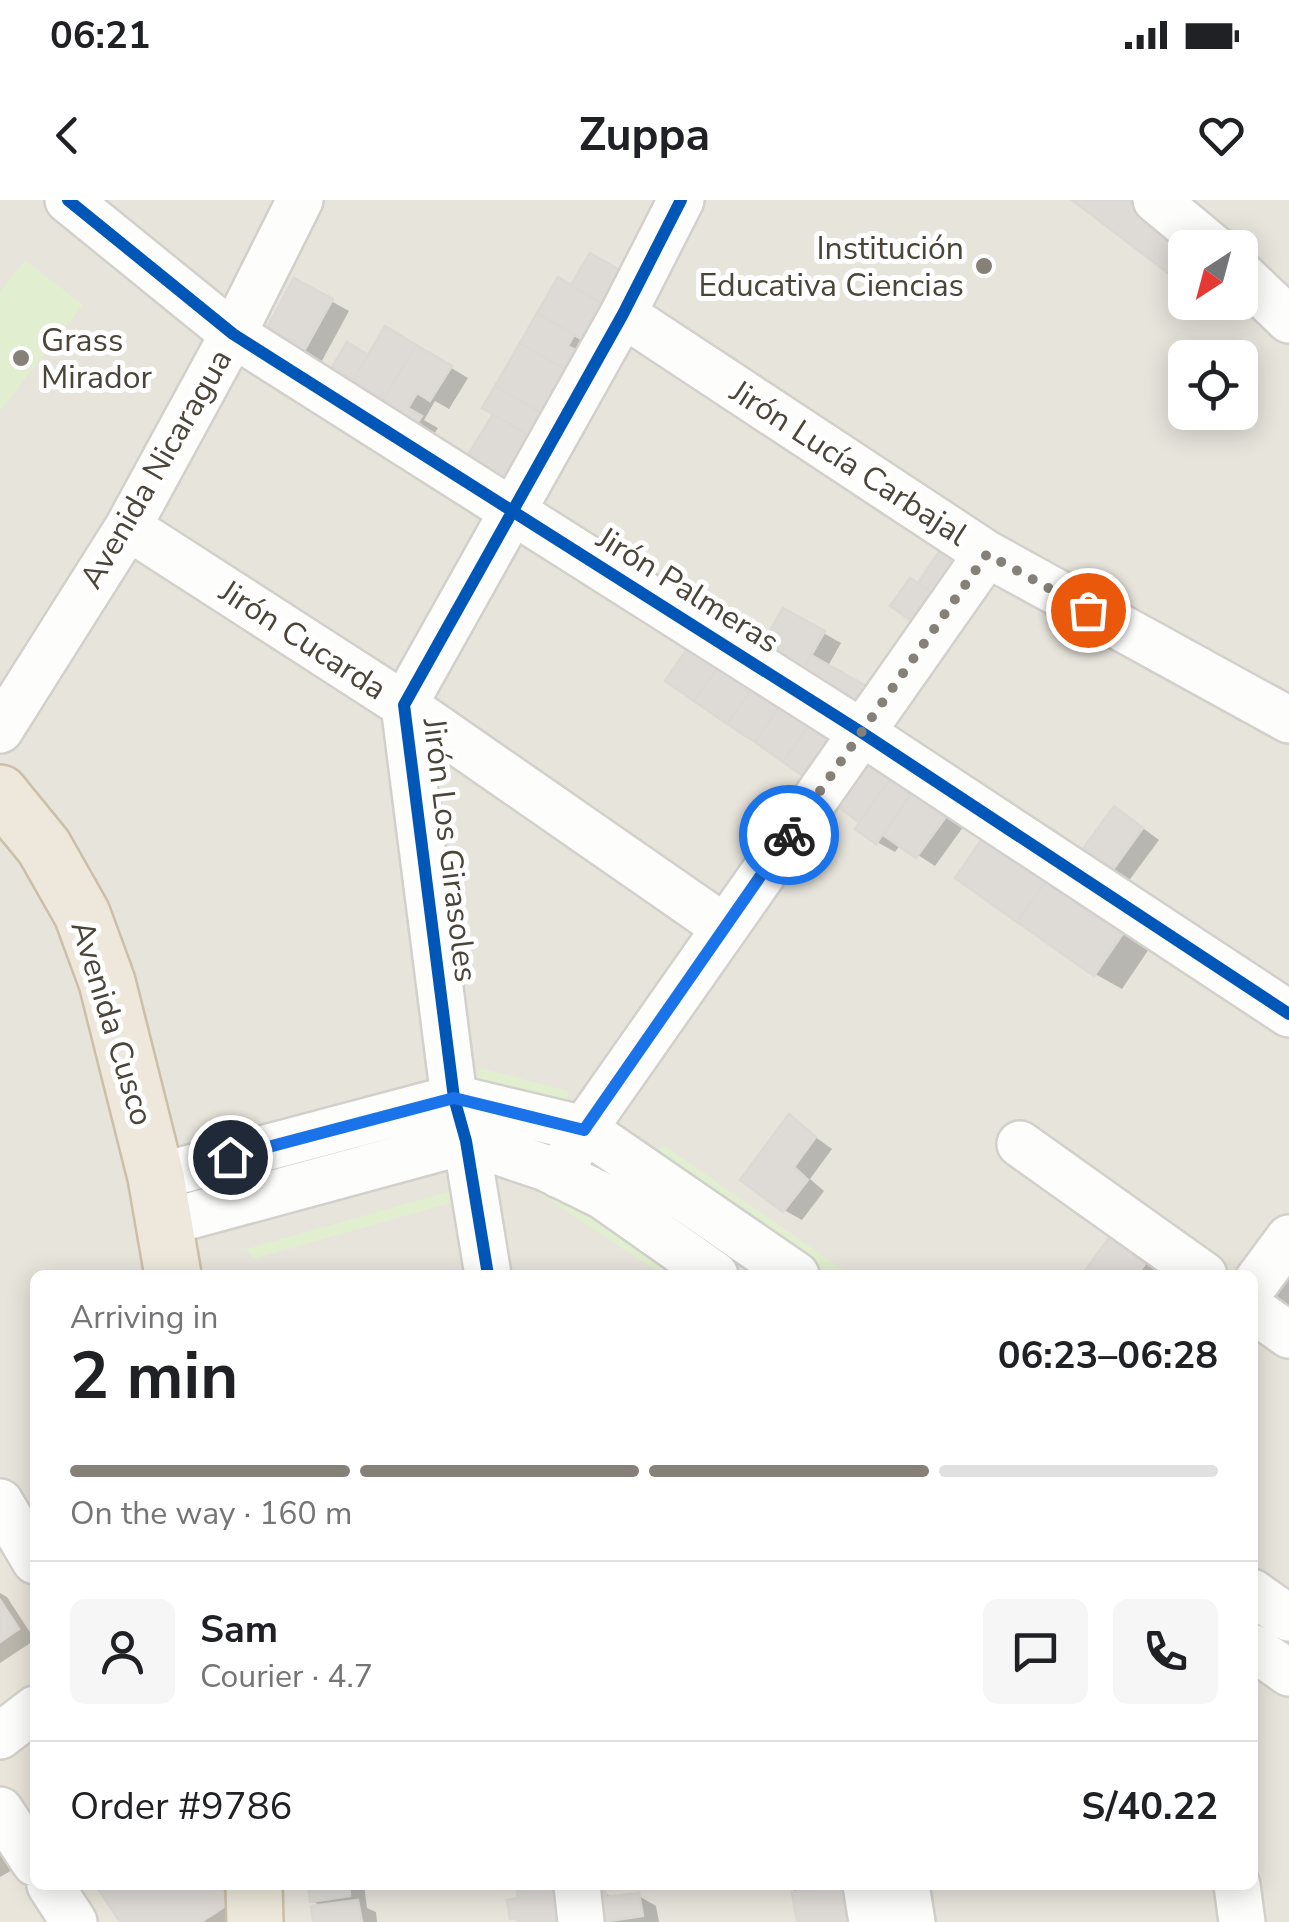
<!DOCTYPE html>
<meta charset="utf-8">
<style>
:root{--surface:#fff;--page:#f6f6f6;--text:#202124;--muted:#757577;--line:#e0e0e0;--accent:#868178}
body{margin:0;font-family:"Nunito Sans",sans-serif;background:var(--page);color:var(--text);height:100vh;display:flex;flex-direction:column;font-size:38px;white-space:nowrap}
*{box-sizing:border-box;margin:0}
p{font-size:32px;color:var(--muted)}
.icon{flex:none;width:55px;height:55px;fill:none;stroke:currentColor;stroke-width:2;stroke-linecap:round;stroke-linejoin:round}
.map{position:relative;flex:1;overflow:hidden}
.panel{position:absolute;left:30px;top:1070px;width:1228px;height:620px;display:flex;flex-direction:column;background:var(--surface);border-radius:15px;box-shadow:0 5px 25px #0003}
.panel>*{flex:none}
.needle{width:65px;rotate:216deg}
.controls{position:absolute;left:1168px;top:30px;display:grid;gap:20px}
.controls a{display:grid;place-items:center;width:90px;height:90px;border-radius:15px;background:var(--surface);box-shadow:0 5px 25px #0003;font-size:50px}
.pin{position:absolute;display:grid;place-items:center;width:85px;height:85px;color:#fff;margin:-42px;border:5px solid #fff;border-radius:50%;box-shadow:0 2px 10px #0007}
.courier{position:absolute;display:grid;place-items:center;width:100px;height:100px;margin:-50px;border:8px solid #1a73e8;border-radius:50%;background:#fff;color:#222;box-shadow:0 2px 12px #0007}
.head em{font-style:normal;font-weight:700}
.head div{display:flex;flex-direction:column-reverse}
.head{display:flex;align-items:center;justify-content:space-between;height:170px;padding:0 40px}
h1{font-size:65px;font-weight:700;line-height:75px}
.bar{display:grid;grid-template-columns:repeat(4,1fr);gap:15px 10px;align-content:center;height:120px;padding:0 40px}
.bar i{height:12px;border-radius:8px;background:var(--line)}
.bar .on{background:var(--accent)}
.bar p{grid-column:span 4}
.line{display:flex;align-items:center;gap:25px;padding:0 40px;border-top:2px solid var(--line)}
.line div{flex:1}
.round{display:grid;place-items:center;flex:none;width:105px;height:105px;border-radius:15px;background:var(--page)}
.status{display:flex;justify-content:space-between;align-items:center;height:70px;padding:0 50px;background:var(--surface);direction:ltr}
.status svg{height:28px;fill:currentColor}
header{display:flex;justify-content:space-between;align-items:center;height:130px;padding:0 40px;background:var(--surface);font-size:45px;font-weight:700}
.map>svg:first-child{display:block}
.residential{fill:#e7e4dc;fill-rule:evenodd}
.education{fill:#eae5da}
.green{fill:#e1eecf}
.shadow{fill:#0003}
.building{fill:#dedbd6;stroke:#dcd9d4;stroke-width:2.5}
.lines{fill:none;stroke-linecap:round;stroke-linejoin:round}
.minor-casing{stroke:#d2d0cb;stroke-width:50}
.highway-casing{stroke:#ccbfa9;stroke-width:60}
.minor{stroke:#fdfdfc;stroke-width:45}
.highway{stroke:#ede8db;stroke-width:55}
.cycleway-casing{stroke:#fff;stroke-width:19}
.cycleway{stroke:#0057b8;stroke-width:12}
.done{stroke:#868178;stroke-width:10;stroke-dasharray:0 18}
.route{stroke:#1a73e8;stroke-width:12}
.poi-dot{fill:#868178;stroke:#fff;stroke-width:4}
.labels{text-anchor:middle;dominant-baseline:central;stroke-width:10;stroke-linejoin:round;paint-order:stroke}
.poi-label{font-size:32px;fill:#4b4439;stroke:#fff;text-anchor:end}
.street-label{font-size:32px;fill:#4b4439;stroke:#fff}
</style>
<div class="status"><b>06:21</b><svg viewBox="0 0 49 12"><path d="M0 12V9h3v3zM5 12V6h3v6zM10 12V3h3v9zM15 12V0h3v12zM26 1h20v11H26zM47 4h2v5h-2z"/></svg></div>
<header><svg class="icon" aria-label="back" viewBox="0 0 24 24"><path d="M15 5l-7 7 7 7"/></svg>Zuppa<svg class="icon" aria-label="heart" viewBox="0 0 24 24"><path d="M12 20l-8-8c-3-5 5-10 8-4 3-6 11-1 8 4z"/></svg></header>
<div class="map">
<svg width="1289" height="1722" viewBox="0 0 1289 1722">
<rect width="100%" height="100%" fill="#f4f2ee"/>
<path class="residential" d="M0,0H1289V1722H0ZM1185,48H1240V102H1185ZM1185,158H1240V212H1185ZM35,1075H1252V1685H35Z"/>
<path class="education" d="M0,1339L35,1395V1685H216L239,1722H0Z"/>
<path class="green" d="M25,60L83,105L0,211V92Z
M480,868L569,891L566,904L476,881Z
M663,945L851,1075H819L652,960Z
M512,964L680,1075H663L507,972Z
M472,985L475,996L253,1059L246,1049Z"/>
<path class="shadow" d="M1076,0H1132L1194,48H1185V82Z
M295,81L349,111L318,168L264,138Z
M559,81L607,151L496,213L485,207Z
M386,129L468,178L449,209L435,201L424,220L438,228L434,234L331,173L369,158Z
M784,411L841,443L819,482Z
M873,560L966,623L935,666L901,644L895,652L877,642L858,628L863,622L840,606Z
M1132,620L1159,640L1125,686L1108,676Z
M1003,649L1149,749L1122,789L1095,774Z
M789,918L832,949L810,979L824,991L802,1020L784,1010Z
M1114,1034L1166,1069L1162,1075H1085Z
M1287,1070L1289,1072V1113L1272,1102Z
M0,1393L7,1397L35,1440L0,1463Z
M0,1647L14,1669L0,1677Z
M99,1685H234L251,1722H123Z
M310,1685H364L367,1708L376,1712L377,1722H316L323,1707L312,1701Z
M793,1685H856L863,1722H800Z
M605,1693L615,1699L639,1696L656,1706L659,1722H595Z"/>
<path class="building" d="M1072,0H1129L1191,48H1185V69L1177,80Z
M590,53L628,75L609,108L571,85Z
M558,77L609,108L588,143L537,113Z
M294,78L333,99L299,160L261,139Z
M537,113L574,135L568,146L583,154L571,173L520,143Z
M385,126L416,145L380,205L349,187Z
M347,142L368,155L349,187L328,174Z
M520,143L571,173L547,216L495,186Z
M416,145L452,166L430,201L417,193L408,208L422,216L415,227L380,205Z
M495,186L547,216L534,238L482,208Z
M493,214L534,238L507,284L465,260Z
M945,343L973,362L946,402L918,383Z
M910,378L946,402L926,431L890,406Z
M783,408L825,431L798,479L756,455Z
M694,439L723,460L694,501L665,481Z
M811,455L875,491L864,510L800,474Z
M723,460L756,483L727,524L694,501Z
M756,483L783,501L755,542L727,524Z
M783,501L812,521L783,562L755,542Z
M812,521L841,541L812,582L783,562Z
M872,556L895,572L859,622L837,606Z
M895,572L916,587L876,644L855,629Z
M916,587L950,611L916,658L883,635Z
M1114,606L1143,628L1107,678L1077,657Z
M985,635L1048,679L1017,722L955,678Z
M1048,679L1124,732L1094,776L1017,722Z
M789,914L816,937L794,967L808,980L783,1012L740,980Z
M1114,1031L1150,1057L1137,1075H1082Z
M0,1400L19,1429L0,1442Z
M219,1685L230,1703L201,1722H120L96,1686Z
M308,1685H349L350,1696L310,1702Z
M555,1685L560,1722H518L517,1718L510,1719L507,1700L518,1698L517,1687Z
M841,1685L848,1722H797L792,1692Z
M605,1690L606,1697L639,1693L643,1716L602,1722L588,1693Z
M358,1700L362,1722H313L311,1706Z"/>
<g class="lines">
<defs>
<path id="minor" d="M68,0L233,134L861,532L1289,814
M1156,0L1214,48
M1240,73L1289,120
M623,114L987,354L1289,520
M128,327L404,505L724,727
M0,530L128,327L233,134L300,0
M1020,944L1204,1075
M559,975L584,929L987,354
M156,977L454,898L584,929L796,1075
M164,1023L466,941L546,968L603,996L715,1075
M488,1075L466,941L454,898L404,505L623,114L681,0
M1252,1088L1289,1038
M1252,1109L1289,1135
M0,1302L35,1361
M1252,1392L1289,1418
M1252,1447L1289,1473
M0,1536L35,1509
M0,1610L35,1663
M50,1685L74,1722
M577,1685L581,1722
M866,1685L872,1722
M906,1685L912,1722
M1237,1685L1242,1722"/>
<path id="highway" d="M0,593L44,647L82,714L107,782L156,977L173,1075
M254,1685L255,1722"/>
</defs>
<use href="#minor" class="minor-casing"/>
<use href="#highway" class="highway-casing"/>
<use href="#minor" class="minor"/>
<use href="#highway" class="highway"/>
<defs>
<path id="cycleway" d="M68,0L233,134L861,532L1289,814
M488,1075L466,941L454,898L404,505L623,114L681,0"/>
</defs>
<use href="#cycleway" class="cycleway-casing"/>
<use href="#cycleway" class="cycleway"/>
</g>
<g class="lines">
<path class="done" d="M789,635L987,354L1088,410"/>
<path class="route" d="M230,957L454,898L584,930L789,635"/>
</g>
<g class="poi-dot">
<circle cx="984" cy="66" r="10"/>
<circle cx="21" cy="158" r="10"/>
</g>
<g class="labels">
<g class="poi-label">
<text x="964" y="48">Institución<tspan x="964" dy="37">Educativa Ciencias</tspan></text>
<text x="41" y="140" text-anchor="start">Grass<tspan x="41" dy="37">Mirador</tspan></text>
</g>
<g class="street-label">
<text transform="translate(849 263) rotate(33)">Jirón Lucía Carbajal</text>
<text transform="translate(156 269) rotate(-60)">Avenida Nicaragua</text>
<text transform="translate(688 390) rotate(32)">Jirón Palmeras</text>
<text transform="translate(303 440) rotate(33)">Jirón Cucarda</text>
<text transform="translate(450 650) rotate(83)">Jirón Los Girasoles</text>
<text transform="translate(112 823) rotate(73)">Avenida Cusco</text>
</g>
</g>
</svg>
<div class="controls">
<a><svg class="needle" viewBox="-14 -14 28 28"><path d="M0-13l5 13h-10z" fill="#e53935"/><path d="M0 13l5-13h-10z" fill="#757577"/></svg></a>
<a><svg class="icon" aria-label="locate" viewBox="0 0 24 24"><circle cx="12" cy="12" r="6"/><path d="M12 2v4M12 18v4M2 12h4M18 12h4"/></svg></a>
</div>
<div class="pin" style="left:1088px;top:410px;background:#ea580c"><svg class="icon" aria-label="bag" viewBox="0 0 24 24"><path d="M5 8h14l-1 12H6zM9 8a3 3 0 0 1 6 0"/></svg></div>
<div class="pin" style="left:230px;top:957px;background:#1f2937"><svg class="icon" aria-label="home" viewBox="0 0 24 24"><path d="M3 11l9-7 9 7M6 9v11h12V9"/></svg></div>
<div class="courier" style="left:789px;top:635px"><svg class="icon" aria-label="bike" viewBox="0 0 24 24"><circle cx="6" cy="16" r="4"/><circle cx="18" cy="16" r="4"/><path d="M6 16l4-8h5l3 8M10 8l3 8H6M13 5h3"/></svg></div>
<section class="panel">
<div class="head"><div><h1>2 min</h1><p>Arriving in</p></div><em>06:23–06:28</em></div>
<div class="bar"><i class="on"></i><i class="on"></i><i class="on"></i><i></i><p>On the way · 160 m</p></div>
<div class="line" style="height:180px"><a class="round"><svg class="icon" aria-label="person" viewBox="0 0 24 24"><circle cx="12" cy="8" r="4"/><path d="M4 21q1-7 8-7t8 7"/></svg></a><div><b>Sam</b><p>Courier · 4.7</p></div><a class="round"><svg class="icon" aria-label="chat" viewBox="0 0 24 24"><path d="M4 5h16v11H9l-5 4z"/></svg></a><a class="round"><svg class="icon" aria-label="phone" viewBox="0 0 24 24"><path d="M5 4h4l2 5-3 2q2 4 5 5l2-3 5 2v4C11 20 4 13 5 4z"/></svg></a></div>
<div class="line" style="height:130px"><div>Order #9786</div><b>S/40.22</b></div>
</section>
</div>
